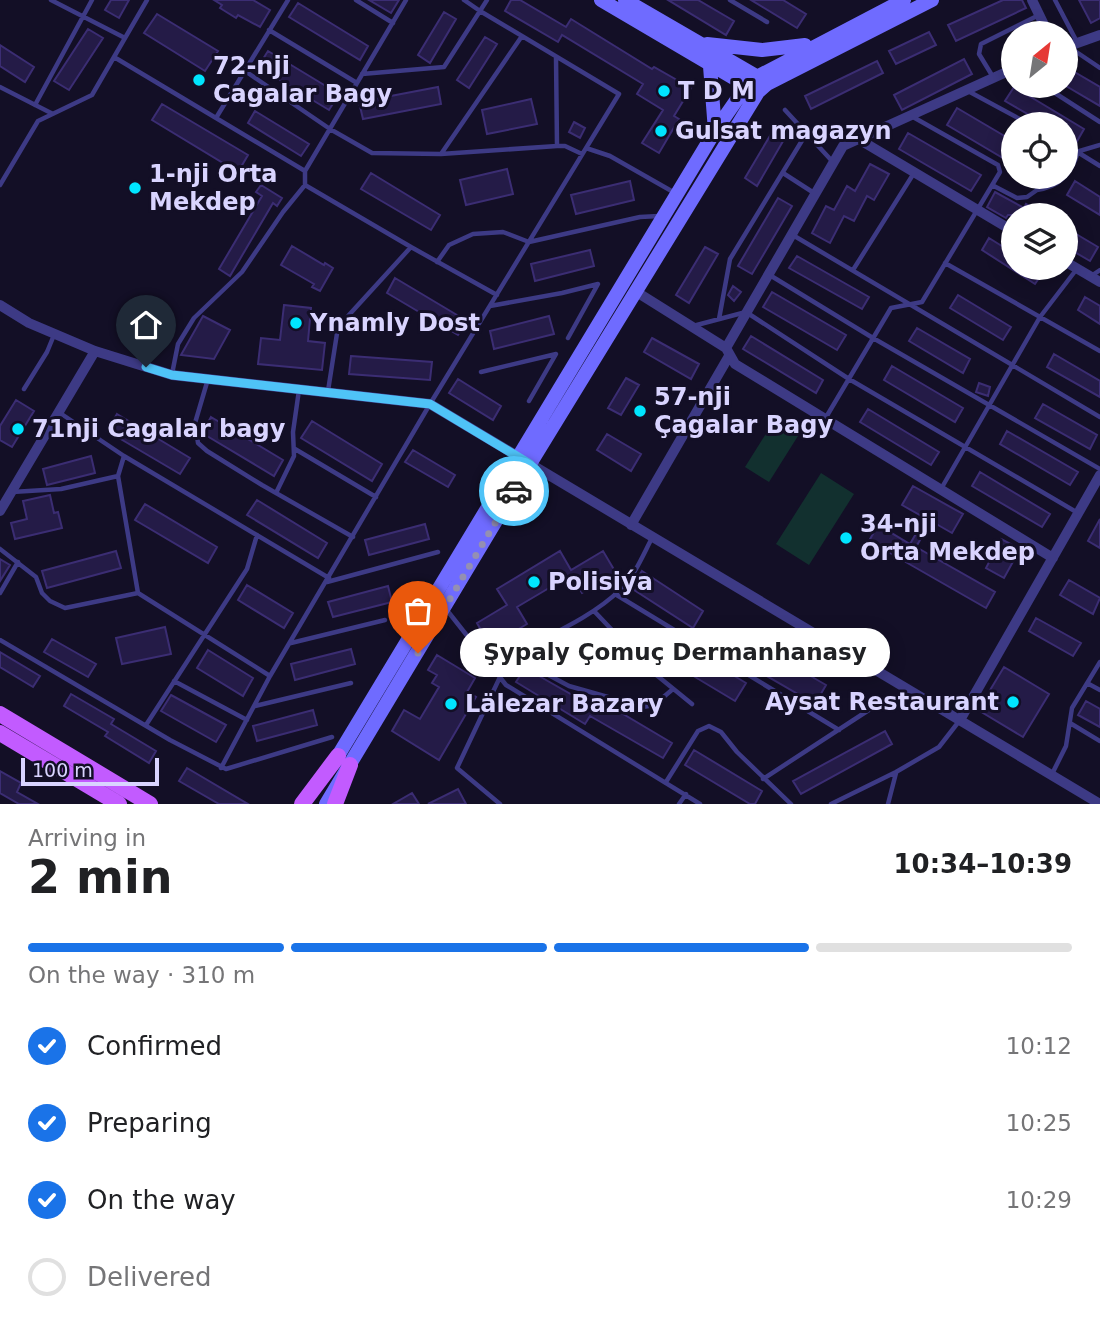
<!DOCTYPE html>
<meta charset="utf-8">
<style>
:root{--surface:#fff;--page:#f2f2f2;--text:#202124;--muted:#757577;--line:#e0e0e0;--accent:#1a73e8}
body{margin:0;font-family:"DejaVu Sans",sans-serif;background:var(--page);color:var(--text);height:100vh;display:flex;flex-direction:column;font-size:26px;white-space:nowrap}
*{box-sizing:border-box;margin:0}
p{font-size:23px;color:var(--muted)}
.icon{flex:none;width:38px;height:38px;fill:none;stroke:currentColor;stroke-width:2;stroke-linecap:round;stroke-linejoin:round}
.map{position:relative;height:804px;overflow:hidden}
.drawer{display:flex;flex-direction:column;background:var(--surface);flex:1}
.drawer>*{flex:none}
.needle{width:46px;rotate:30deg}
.controls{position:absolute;left:1001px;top:21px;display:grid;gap:14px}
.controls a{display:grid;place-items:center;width:77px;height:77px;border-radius:50%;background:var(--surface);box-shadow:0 4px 18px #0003;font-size:35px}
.scale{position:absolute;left:21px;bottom:18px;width:138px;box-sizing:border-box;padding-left:7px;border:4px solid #d9d4ff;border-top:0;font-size:19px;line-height:24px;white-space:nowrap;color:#d9d4ff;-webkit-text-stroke:5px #130f26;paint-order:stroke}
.pin{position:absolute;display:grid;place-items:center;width:60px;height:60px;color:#fff;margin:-72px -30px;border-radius:50% 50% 50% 0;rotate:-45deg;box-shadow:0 0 7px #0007}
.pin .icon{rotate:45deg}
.courier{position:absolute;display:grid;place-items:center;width:70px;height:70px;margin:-35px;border:5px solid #4fc3f7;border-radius:50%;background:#fff;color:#222;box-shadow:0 2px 9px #0007}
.bubble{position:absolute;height:49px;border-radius:24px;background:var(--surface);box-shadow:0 4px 18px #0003;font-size:23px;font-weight:600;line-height:49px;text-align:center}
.headline em{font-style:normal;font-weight:600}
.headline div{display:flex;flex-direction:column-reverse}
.headline{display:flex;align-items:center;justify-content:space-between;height:119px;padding:0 28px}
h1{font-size:46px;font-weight:600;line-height:52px}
.bar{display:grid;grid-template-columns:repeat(4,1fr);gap:10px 7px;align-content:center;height:84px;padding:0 28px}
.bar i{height:9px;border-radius:5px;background:var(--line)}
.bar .selected{background:var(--accent)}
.bar p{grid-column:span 4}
ol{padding:0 28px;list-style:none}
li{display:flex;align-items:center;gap:21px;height:77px}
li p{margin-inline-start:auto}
li .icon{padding:7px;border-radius:50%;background:var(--accent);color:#fff;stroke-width:4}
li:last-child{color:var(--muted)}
li i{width:38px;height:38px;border:4px solid var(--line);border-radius:50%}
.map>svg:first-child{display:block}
.green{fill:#12302f}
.building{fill:#241b47;stroke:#3b2d73;stroke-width:2}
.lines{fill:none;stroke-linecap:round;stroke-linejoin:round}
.lane{stroke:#3d3a85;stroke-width:4.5}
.street{stroke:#3d3a85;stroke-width:10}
.secondary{stroke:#6f6bff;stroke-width:14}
.primary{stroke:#c25bff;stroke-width:16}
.done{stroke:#948fb3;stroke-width:7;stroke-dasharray:0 12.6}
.route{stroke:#4fc3f7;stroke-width:9}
.poi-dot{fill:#00e5ff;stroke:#130f26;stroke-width:2.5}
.labels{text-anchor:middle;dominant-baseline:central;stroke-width:6;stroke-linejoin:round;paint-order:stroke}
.poi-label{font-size:24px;font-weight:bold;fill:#d9d4ff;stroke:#130f26;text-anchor:start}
</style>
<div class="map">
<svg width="1100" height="804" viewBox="0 0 1100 804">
<rect width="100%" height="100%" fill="#130f26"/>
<path class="green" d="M774,421L798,436L769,482L745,467Z
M821,473L854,494L809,565L776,544Z"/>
<path class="building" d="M111,0H129L119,18L105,10Z
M214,0H253L270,10L260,27L238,15L236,18L220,8L222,5Z
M369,0H399L391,13Z
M511,0H520L566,27L571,19L652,69L654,67L691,88L674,116L679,119L659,153L642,143L663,110L637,94L643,84L562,35L558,42L505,11Z
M668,0H698L734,21L726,35Z
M751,0H783L806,14L797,28Z
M1003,0H1022L1026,8L956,41L948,25Z
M1079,0H1100V18L1091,23Z
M298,3L368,46L360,60L289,17Z
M444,12L456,19L430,63L418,55Z
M157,14L218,51L205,71L144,33Z
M88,29L103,38L69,90L54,81Z
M929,32L936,45L896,64L889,51Z
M485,37L497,44L469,88L457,80Z
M0,45L34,67L25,82L0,66Z
M268,51L339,94L329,110L258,67Z
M964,59L972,74L902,110L894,95Z
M877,61L883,73L811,109L805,96Z
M1066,67L1100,87V106L1066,86Z
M438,87L441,104L363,119L359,102Z
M1014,87L1084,129L1076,143L1066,137V124H1045L1005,101Z
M531,99L537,124L487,134L482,110Z
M162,104L248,155L238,172L152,120Z
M957,108L1013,141V164L947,125Z
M255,111L309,144L301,156L248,123Z
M574,122L585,128L580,138L569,132Z
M774,129L786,136L757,186L745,178Z
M908,133L981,175L971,191L899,149Z
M870,164L889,174L874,200L867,196L854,221L844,216L830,243L812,233L826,206L834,210L847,186L855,191Z
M507,169L513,194L466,205L460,180Z
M371,173L440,215L431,230L361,189Z
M630,181L634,200L576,214L571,195Z
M1075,181L1100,197V215L1067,195Z
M261,185L282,198L277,206L273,203L230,276L219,269L262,196L256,192Z
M995,192L1024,208L1026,204L1045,215H1008L1006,218L987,207Z
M778,198L792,206L752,274L738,266Z
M1066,228L1098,247L1090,261L1066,247Z
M989,238L1013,253V268H1036L1043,272L1035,284L982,250Z
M292,246L324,265L325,263L333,268L320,291L312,287L314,284L281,265Z
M705,247L718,254L689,303L676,295Z
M590,250L594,266L535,281L531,264Z
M797,256L869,297L862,309L789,268Z
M395,278L467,321L458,335L387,293Z
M733,286L741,292L734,301L728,295Z
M772,292L846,335L837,350L763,307Z
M958,295L1011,327L1003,340L950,308Z
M1085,297L1100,306V324L1078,310Z
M284,305L311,308L308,341L325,343L322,370L258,364L261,338L280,340Z
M203,316L230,330L214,359L181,355Z
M549,316L554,334L494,349L490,331Z
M917,328L970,359L963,373L909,341Z
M751,336L823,380L816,393L743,349Z
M652,338L699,364L691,379L644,352Z
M1054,354L1100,381V397L1047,367Z
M351,356L432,362L430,380L349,374Z
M892,366L963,408L955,422L884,380Z
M626,378L639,385L621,415L608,408Z
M458,379L501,406L493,420L449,393Z
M979,383L990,387L988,396L976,392Z
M16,400L34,411L12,447L0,440V426Z
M1043,404L1097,435L1090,449L1035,418Z
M868,409L939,452L931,465L860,422Z
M117,414L190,458L180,474L107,431Z
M211,417L283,460L274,476L202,433Z
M312,421L382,464L372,481L301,438Z
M1007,431L1078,472L1070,485L1000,444Z
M607,434L641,454L631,471L597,450Z
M413,450L455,475L448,487L405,462Z
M91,456L95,473L47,485L43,469Z
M980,472L1050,514L1042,527L972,486Z
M913,486L963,514L952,533L931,521L916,547L995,592L986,608L869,541L878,525L910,544L925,518L902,505Z
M50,495L54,513L58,512L62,528L15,539L11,523L27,519L23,501Z
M257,500L327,543L318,558L247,515Z
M145,504L217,547L208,563L135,520Z
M1100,519V548L1088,541Z
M425,524L429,539L369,555L365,540Z
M1001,539L1020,549L1004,578L986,568Z
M116,551L121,568L47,588L42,571Z
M560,551L571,570L603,551L616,573L582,593L571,575L517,607L527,624L490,646L477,623L507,605L497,589Z
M0,559L10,565L0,581Z
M642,571L703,611L693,628L631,588Z
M1069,580L1100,598L1093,614L1060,595Z
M247,585L293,613L284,628L238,600Z
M388,586L392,602L333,617L328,602Z
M1036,618L1081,643L1073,656L1029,631Z
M165,627L171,654L122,664L116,638Z
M52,639L96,664L88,677L44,652Z
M681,644L746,683L735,701L670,662Z
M351,649L355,664L295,680L291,664Z
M764,649L826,685L815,704L753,668Z
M208,650L253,678L243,696L197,668Z
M0,652L40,676L33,687L0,667Z
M437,655L475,678L467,692L476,697L439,760L392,731L404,710L420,719L439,687L432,683L437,675L428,670Z
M1004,667L1049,694L1023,737L978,710Z
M525,668L597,709L601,701L672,743L663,758L590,716L585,724L516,682Z
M71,694L114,719L111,724L156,751L149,763L105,736L108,732L64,706Z
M171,695L226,725L216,742L161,711Z
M1086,701L1100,709V727L1078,715Z
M313,710L317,725L257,741L253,726Z
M885,731L892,744L801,794L793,781Z
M694,750L762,791L755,804H750L685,765Z
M187,768L248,804H219L179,781Z
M0,771L21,783L17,792L38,804H19L0,793Z
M458,789L466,804H428Z
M412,793L419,804H393Z"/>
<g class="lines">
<path class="lane" d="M51,0L125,38
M356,0L393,23
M730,0L767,22
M1055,0L1077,42
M269,30L357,83
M1069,47L1100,68
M114,57L216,118L288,0
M556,57L557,146
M245,71L330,129L372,153L441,154L557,146H565L582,154
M362,74L444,67L480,11L464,0
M993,77L979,54L981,44L1039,15
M1044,86L1100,122
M0,87L51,113
M968,91L1029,124
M35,105L92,0
M785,110L832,161
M216,118L305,171L406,0
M1066,145L1100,166
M586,148L610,156L675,193
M441,154L522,36
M1066,155L1100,145
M305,171V185L411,247
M783,173L814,193
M1042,177L1037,190C1060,187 1072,173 1078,152
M0,185L38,121L92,95L147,0
M992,185L1017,198L1027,197L1037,190
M791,234L1100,417
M437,262L449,245L473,234L503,232L529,242L640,217L659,216
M945,263L1100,351
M853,270L914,173
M768,274L873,338L1100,469
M1091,276L1100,270
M490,306L562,293L598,284L568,338
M719,319L730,259L806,134
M693,326L746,312L849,379L1078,513
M481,372L556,354L529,401
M172,374L178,344L194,318L242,272L283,212L305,185
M208,379L195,423L198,443L207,451L262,485L353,537
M24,389L47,352L54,335
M328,391L338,327L411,247L497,295
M60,413L124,456
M825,419L891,308L922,302L1000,172L998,165L913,117
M295,449L376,497
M941,489L1040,317L1076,270
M12,492L61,489L118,476
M276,493L294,456L293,432L299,390
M0,549L36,577L42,593L50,601L65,608L138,593
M327,582L438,552
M0,593L18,562
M615,594L839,730
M446,609L506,685L700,804
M594,611L649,669L692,704
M0,640L170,740L226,769L332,737
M291,643L385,620
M511,655L569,686L643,707L654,705L673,689
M492,667C534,640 585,624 621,589C635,575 643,555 652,538
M656,675L681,635
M270,676L138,593L118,476L124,456L329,578
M500,677L457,768L500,804
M174,681L247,720
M1087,683L1100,690
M255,706L351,683
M1070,723L1100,741
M146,725L247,569L257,535
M221,768L270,676L430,404L619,94L480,11L487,0
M1052,774L1066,746L1072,708L1100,662
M763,779L875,706
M666,782L698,731L709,726L721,732L737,752L791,804
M679,804L686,794
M831,804L896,772L939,747L960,720
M888,804L896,773"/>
<path class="street" d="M1032,0L1048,33
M1066,47L1100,35
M860,140L1013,231
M1066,262L1100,282
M635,291L726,348L735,364L1053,558
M0,305L29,323L95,351L172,375L430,404L1100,804
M726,348L843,146L1013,69
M0,511L95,351
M631,525L729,356
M960,720L1100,475"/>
<path class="secondary" d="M601,0L754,90
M625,0L763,80
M707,44L762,50L805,45
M710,66L715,131
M333,764L715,131L747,85L753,79L904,0
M326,804L530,464L758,92L767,84L932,0"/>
<path class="primary" d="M0,714L150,804
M0,733L119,804
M302,804L338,756
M335,804L350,765"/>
</g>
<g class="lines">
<path class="done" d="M418,653L514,491"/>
<path class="route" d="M146,367L172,375L430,404L530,464L514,491"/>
</g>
<g class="poi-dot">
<circle cx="199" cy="80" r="7"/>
<circle cx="664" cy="91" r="7"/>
<circle cx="661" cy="131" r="7"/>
<circle cx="135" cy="188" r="7"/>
<circle cx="296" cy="323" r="7"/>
<circle cx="640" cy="411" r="7"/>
<circle cx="18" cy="429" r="7"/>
<circle cx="846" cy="538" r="7"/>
<circle cx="534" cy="582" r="7"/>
<circle cx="1013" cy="702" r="7"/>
<circle cx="451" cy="704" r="7"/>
</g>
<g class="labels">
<g class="poi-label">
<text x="213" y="66">72-nji<tspan x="213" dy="28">Cagalar Bagy</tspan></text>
<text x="678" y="91">T D M</text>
<text x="675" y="131">Gulsat magazyn</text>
<text x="149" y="174">1-nji Orta<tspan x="149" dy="28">Mekdep</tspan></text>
<text x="310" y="323">Ynamly Dost</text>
<text x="654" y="397">57-nji<tspan x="654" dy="28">Çagalar Bagy</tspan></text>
<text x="32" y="429">71nji Cagalar bagy</text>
<text x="860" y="524">34-nji<tspan x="860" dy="28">Orta Mekdep</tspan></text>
<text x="548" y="582">Polisiýa</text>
<text x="999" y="702" text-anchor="end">Aysat Restaurant</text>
<text x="465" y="704">Lälezar Bazary</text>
</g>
</g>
</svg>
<div class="controls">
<a><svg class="needle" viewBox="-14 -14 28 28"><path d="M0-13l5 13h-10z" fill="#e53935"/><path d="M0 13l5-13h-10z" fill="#757577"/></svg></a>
<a><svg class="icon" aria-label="locate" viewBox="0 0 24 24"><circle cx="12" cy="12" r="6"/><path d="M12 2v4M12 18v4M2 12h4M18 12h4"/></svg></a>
<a><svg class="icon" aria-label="layers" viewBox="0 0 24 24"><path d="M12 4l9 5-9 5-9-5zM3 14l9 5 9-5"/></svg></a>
</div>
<div class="scale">100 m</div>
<div class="pin" style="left:418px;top:653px;background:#ea580c"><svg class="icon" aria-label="bag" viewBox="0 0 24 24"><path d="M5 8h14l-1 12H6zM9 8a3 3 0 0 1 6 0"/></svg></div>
<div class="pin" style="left:146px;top:367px;background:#1f2937"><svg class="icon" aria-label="home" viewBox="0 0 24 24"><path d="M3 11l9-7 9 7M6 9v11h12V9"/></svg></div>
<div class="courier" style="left:514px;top:491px"><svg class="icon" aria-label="car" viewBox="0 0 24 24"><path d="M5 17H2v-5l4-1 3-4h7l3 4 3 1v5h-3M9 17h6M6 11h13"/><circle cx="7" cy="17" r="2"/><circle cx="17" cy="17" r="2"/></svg></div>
<div class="bubble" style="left:460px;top:628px;width:430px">Şypaly Çomuç Dermanhanasy</div>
</div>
<section class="drawer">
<div class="headline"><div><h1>2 min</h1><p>Arriving in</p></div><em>10:34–10:39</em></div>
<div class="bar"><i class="selected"></i><i class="selected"></i><i class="selected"></i><i></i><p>On the way · 310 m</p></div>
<ol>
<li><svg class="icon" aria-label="check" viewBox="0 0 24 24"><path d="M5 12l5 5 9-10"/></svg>Confirmed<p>10:12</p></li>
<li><svg class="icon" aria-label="check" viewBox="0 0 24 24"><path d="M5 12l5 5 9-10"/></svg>Preparing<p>10:25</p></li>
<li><svg class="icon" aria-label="check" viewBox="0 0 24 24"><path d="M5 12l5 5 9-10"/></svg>On the way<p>10:29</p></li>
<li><i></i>Delivered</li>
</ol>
</section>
